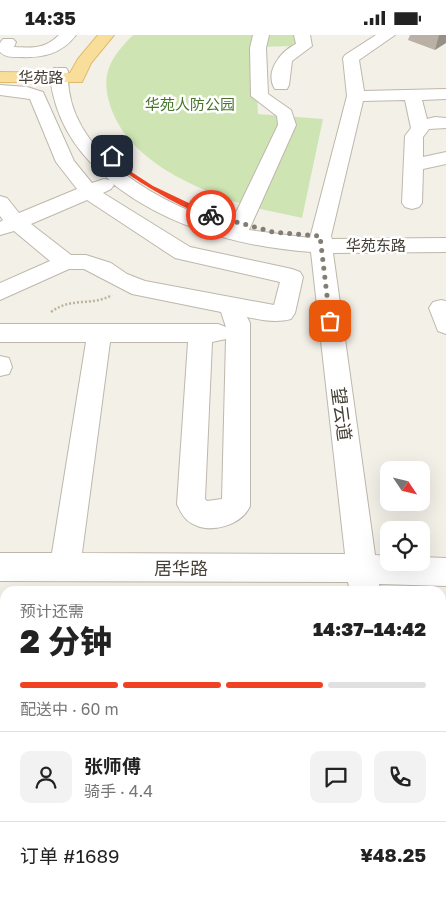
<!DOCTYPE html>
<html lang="zh">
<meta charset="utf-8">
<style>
:root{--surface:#fff;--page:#f2f2f2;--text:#222;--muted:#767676;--line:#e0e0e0;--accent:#ef4223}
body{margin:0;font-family:"Golos Text","Noto Sans SC",sans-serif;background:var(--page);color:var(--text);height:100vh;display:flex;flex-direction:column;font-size:19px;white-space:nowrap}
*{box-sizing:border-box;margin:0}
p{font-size:16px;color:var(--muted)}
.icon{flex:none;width:28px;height:28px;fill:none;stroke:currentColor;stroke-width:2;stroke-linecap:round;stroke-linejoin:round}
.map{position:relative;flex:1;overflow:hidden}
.side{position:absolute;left:0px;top:551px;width:446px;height:311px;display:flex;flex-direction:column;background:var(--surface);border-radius:15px 15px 0 0;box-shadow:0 5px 20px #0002}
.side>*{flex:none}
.needle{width:32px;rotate:125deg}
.tools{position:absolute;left:380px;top:426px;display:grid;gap:10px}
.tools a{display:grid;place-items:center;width:50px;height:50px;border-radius:10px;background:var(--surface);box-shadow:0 5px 20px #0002;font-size:25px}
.pin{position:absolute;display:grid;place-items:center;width:42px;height:42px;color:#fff;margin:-21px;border-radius:10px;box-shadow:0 2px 8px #0006}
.courier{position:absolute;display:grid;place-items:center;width:50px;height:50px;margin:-25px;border:4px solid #ef4223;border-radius:50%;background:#fff;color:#222;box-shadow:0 1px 6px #0007}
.headline em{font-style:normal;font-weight:800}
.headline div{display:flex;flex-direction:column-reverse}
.headline{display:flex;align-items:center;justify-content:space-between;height:85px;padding:0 20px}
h1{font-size:32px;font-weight:800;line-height:38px}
.bar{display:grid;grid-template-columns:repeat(4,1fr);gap:8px 5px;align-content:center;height:60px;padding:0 20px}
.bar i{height:6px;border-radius:4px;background:var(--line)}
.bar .active{background:var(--accent)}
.bar p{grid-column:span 4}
.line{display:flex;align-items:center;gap:12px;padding:0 20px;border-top:1px solid var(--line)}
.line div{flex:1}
.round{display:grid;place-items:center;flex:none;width:52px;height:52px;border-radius:10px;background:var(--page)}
.status{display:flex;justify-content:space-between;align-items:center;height:35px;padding:0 25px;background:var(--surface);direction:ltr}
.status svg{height:14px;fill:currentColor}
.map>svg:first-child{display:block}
.green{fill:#cee5b3}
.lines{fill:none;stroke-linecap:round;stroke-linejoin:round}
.minor-casing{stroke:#beb7ab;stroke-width:2}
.major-casing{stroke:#debc6b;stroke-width:2}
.path{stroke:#bfb39d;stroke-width:2.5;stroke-dasharray:2 2;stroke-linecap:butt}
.minor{fill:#fff;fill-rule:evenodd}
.major{fill:#f9de9b;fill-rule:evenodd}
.wall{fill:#b9b1a6}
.shaded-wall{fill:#969087}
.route{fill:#ef4223}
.done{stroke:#837e75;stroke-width:5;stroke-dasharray:0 9}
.labels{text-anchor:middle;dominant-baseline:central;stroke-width:5;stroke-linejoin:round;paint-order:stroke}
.far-street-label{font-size:15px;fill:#464037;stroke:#fff}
.far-park-label{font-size:15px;fill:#48752d;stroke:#fff}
.street-label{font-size:18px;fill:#464037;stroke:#fff}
</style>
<div class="status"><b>14:35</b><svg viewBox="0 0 49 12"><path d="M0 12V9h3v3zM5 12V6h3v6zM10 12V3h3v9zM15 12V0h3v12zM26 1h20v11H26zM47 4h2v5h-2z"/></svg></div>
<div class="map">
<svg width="446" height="862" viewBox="0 0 446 862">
<rect width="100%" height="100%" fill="#f3f0e8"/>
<path class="green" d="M133,0H295L296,11L255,12L258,79L323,84L302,183C281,178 259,175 239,168C190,151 127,124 110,70C100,39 111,22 133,0Z"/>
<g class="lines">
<defs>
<path id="minor" d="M59,0H76C61,20 41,23 19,22C11,22 5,22 0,17V8L3,4H13L16,7L14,12C33,13 45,14 59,0Z
M253,0H269L266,13L268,59L291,75L296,90L249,195L310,203L347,61L343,23L345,20L376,0H395L359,25L364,56L446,54V64L422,65L427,84L435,82L446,83V93L429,94L423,102V122L446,117V129L423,134L422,168L419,172L412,174L405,172L402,168L405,101L411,93L405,65L363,66L331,201L332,204L446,203V217L333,218L375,520L389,521V528H421V522L446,523V551L379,549L380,556H350L348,547L0,546V518H52L86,307H0V289H218L226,292L221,277L132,259L84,234H69L0,265V248L50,226L14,196L0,200V187L3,185L0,181V161L7,163L19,178L77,154L56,127L30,64L0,60V50L27,52L43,57L74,126L92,148L104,144L110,145C82,123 61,94 53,59C51,51 49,40 54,33H66L68,36C64,119 163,171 230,190L278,90L277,81L251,61L250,13ZM112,148C167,192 241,212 311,217L345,519L82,518L110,307H188L177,469C180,476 184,484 191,488C210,500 242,490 250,471V288L247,282C262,285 276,288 291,284L295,278L303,242L300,237L292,234L190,212L103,158L111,154L114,150ZM87,165L175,223L280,247L274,270L145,246L127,239L111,228L86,220H71L31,189ZM226,304L222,464L207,466L205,464L212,307Z
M294,0H310L312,11L292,26L289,50L287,54H275C264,37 281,16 296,9Z
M441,265L446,266V299L438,296L429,273L433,267Z
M0,321L9,323L12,332L9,339L0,341Z
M0,654H5V688H0Z
M441,741H446V777H441Z
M159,858H337L335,862H157Z
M372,858H412V862H372Z"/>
<path id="major" d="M98,0H114L91,28L82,47H0V37L70,38L78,24Z"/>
</defs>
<use href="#minor" class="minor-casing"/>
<use href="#major" class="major-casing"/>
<path class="path" d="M51,277C73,261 91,272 112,260"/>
<use href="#minor" class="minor"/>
<use href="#major" class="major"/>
</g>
<path class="wall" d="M410,0H446L435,15L408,5Z"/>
<path class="shaded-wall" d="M439,0H446V8L435,15Z"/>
<path class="route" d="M112,120L133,138L153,151L214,180C204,187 142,149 131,141C123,136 117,129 110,122Z"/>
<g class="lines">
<path class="done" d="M211,180L273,197L320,201L330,286"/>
</g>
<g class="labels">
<g class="far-street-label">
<text x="41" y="42">华苑路</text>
<text x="376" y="210">华苑东路</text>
</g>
<g class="far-park-label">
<text x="190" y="69">华苑人防公园</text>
</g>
<g class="street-label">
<text transform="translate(342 379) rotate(83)">望云道</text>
<text x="181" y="533">居华路</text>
</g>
</g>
</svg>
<div class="tools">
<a><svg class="needle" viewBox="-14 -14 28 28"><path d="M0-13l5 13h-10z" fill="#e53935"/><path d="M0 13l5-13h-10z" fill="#767676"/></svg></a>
<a><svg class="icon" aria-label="locate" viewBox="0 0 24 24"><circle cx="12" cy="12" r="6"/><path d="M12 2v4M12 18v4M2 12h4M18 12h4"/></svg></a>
</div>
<div class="pin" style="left:330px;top:286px;background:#ea580c"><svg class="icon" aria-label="bag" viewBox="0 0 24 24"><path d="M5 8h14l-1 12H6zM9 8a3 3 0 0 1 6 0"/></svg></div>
<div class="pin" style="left:112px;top:121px;background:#1f2937"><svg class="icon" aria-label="home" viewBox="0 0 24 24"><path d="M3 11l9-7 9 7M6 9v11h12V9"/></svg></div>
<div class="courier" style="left:211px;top:180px"><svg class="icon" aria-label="bike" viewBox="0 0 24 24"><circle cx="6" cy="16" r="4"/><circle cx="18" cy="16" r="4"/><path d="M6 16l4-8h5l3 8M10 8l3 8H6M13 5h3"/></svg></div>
<section class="side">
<div class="headline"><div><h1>2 分钟</h1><p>预计还需</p></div><em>14:37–14:42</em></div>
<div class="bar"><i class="active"></i><i class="active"></i><i class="active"></i><i></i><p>配送中 · 60 m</p></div>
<div class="line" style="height:90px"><a class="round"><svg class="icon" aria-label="person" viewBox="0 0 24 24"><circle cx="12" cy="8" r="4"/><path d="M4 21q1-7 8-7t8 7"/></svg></a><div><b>张师傅</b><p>骑手 · 4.4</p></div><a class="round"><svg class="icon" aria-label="chat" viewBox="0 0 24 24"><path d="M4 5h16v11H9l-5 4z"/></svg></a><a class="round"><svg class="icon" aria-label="phone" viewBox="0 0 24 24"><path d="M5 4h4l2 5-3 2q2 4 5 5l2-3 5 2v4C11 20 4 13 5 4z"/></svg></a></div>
<div class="line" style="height:65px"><div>订单 #1689</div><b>¥48.25</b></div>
</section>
</div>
